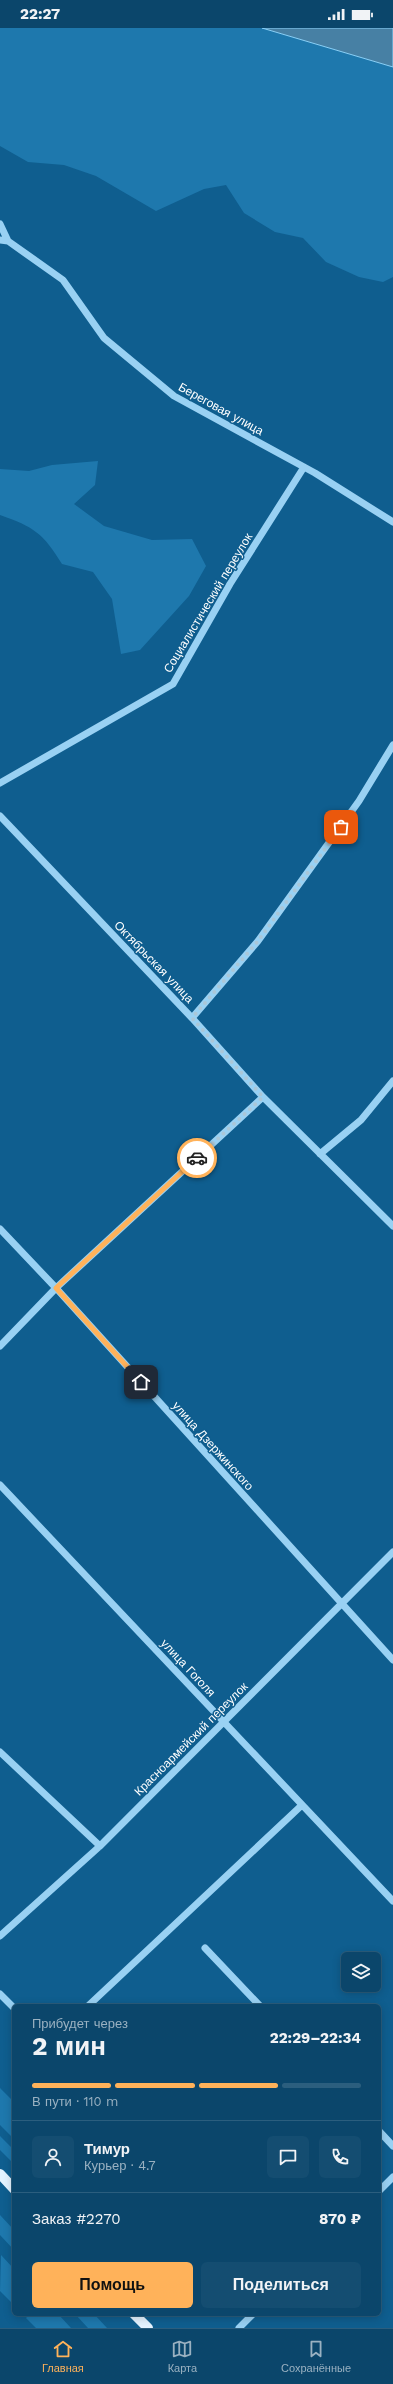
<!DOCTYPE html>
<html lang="ru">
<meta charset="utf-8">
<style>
:root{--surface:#0b466b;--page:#144d71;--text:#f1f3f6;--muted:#9ab1c1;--line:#2b5e7e;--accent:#ffb25a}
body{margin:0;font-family:"Work Sans",sans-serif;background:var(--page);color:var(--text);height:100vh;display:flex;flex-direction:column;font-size:15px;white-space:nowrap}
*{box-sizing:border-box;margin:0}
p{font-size:13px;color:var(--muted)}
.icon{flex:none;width:22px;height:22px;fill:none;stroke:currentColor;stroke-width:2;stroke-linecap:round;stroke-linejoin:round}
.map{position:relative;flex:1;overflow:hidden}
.panel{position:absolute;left:12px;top:1976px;width:369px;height:312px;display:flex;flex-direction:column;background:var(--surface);border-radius:6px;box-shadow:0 2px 10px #0003,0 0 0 1px var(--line)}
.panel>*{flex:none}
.controls{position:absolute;left:341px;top:1924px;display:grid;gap:8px}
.controls a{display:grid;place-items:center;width:40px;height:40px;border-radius:6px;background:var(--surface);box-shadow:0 2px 10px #0003,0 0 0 1px var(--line);font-size:20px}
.pin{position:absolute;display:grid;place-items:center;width:34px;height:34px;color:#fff;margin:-17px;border-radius:8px;box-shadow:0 2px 6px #0006}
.courier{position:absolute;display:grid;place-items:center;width:40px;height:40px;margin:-20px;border:3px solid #ffb25a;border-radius:50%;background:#fff;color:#222;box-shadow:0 1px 5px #0007}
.summary em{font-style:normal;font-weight:700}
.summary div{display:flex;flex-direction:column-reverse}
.summary{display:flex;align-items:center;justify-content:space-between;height:68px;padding:0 20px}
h1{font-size:26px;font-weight:700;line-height:30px}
.bar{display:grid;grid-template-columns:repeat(4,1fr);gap:6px 4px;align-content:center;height:48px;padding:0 20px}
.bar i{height:5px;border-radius:3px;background:var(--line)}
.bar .current{background:var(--accent)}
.bar p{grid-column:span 4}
.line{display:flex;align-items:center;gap:10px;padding:0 20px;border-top:1px solid var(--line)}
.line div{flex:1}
.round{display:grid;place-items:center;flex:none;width:42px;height:42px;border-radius:6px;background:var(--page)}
.cta{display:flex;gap:8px;margin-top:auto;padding:8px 20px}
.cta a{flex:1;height:46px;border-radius:6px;background:var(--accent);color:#111;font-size:16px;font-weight:700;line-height:46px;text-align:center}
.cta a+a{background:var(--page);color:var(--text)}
.status{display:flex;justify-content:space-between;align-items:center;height:28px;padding:0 20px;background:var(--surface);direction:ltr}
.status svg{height:11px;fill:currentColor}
.tab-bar{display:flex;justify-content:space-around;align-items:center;height:56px;border-top:1px solid var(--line);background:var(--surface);font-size:11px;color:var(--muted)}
.tab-bar a{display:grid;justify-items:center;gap:2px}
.tab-bar .current{color:var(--accent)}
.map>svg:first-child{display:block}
.green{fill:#1e78ad}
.water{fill:#4780a4;stroke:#8ad0f7}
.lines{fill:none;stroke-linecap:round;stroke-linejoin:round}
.minor{stroke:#99d1f3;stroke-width:7}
.major{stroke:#e4f3ff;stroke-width:10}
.done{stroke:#abc7d8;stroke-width:4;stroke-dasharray:0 7.2}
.route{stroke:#ffb25a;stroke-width:5}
.labels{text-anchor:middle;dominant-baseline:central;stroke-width:3;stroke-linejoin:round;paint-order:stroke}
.street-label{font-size:12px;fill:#fff;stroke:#0f5e8f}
</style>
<div class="status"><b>22:27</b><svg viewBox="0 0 49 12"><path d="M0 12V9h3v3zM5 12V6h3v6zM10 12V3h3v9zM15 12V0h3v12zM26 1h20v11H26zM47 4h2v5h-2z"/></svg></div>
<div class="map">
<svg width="393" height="2300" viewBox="0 0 393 2300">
<rect width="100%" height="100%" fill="#0f5e8f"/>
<path class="green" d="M0,0H262L393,39V249L383,254L359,249L326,234L303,210L275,204L244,185L226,157L204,161L156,183L96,148L64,137L28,134L0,118Z
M98,433L95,457L74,476L104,498L152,512L192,511L206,538L189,568L140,622L121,626L112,571L93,544L62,536C43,505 34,499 0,487V441L29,443L52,437Z
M0,2060L14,2074V2111L0,2097Z
M0,2108L14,2122V2136L0,2122Z
M0,2187L14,2202V2222L0,2207Z
M1,2227L14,2241V2277L0,2263Z
M30,2286H58L71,2300H36L26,2290Z
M75,2286H94L107,2300H88Z"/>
<path class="water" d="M262,0H393V39Z"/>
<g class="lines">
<path class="minor" d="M0,196L8,213
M0,212L8,213L63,252L104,310L174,368L315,445L393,494
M0,755L173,656L230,556L304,439
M0,788L192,990L263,1069L393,1198
M192,990L258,913L359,773L393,717
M320,1126L361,1092L393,1053
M0,1201L56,1260L393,1632
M0,1318L56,1260L263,1069
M0,1457L393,1873
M0,1724L100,1818
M0,1908L100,1818L393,1524
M205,1920L260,1978
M0,1966L14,1980
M88,1978L302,1777
M379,2103L393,2118
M379,2163L393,2149
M239,2300L253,2286"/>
<path class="major" d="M0,2146L14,2161
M134,2286L148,2300"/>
</g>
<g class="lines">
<path class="done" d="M197,1130L263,1069L192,990L258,913L341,799"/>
<path class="route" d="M141,1354L56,1260L197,1130"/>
</g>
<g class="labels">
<g class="street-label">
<text transform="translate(221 381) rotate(29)">Береговая улица</text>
<text transform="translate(208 575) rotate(-59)">Социалистический переулок</text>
<text transform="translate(154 934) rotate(46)">Октябрьская улица</text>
<text transform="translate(213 1418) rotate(48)">улица Дзержинского</text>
<text transform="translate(188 1640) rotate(47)">улица Гоголя</text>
<text transform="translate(191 1711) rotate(-45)">Красноармейский переулок</text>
</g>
</g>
</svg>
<div class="controls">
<a><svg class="icon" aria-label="layers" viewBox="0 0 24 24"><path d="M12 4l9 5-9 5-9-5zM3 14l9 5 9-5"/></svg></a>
</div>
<div class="pin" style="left:341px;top:799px;background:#ea580c"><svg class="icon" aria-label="bag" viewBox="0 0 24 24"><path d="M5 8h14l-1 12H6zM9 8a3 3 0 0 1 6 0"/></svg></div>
<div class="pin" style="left:141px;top:1354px;background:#1f2937"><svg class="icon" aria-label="home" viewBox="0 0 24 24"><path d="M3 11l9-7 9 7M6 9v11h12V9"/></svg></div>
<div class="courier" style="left:197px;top:1130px"><svg class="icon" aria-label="car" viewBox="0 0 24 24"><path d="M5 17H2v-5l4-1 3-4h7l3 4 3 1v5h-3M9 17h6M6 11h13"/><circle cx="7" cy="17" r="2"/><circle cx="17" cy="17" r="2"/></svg></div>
<section class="panel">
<div class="summary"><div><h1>2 мин</h1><p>Прибудет через</p></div><em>22:29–22:34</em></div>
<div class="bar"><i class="current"></i><i class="current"></i><i class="current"></i><i></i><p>В пути · 110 m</p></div>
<div class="line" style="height:72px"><a class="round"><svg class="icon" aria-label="person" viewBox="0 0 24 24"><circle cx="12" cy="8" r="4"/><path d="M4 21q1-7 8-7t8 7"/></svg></a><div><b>Тимур</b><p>Курьер · 4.7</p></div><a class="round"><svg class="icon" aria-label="chat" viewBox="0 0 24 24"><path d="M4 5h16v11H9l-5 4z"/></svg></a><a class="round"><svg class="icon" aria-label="phone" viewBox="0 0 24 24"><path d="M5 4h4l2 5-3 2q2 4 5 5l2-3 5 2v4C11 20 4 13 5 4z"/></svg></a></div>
<div class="line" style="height:52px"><div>Заказ #2270</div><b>870 ₽</b></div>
<div class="cta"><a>Помощь</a><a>Поделиться</a></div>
</section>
</div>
<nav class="tab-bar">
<a class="current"><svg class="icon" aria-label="home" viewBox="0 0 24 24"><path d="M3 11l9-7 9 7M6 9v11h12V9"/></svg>Главная</a>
<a><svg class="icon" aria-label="map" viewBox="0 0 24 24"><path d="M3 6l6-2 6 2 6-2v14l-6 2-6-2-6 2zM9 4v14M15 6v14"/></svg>Карта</a>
<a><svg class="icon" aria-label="saved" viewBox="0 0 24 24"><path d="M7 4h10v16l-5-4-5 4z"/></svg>Сохранённые</a>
</nav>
